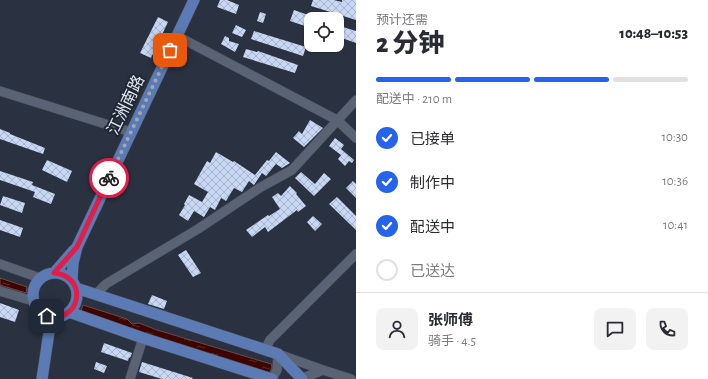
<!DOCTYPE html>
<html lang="zh">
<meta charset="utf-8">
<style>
:root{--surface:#fff;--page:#f2f2f3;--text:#2b2b33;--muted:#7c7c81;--line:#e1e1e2;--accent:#2563eb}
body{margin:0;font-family:"Alegreya Sans","Noto Sans SC",sans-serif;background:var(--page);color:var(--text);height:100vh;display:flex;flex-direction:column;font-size:15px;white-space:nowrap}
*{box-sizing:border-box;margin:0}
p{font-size:13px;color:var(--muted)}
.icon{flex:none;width:22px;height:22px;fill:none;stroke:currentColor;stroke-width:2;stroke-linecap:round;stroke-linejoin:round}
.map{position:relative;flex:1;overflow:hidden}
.sheet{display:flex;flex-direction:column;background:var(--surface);width:352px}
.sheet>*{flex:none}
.tools{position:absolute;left:304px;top:12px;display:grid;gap:8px}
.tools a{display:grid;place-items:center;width:40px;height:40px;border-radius:8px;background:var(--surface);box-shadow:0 1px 3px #0004;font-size:20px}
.pin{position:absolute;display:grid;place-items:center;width:34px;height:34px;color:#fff;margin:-17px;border-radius:8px;box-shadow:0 2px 6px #0006}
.courier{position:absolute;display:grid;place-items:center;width:40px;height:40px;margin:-20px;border:3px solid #e11d48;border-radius:50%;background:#fff;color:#222;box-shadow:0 1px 5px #0007}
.head em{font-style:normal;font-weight:800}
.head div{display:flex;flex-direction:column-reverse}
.head{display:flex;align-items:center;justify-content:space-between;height:68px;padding:0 20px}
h1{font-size:26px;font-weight:800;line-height:30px}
.bar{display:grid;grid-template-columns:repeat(4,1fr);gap:6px 4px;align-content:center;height:48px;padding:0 20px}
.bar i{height:5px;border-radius:3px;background:var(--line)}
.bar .on{background:var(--accent)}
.bar p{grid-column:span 4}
.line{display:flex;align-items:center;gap:10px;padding:0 20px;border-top:1px solid var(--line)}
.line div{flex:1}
.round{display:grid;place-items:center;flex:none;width:42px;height:42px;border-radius:8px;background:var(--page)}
ol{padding:0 20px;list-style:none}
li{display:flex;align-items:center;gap:12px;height:44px}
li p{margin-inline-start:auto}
li .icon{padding:4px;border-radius:50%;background:var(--accent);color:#fff;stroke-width:4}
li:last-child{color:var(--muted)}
li i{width:22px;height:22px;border:2px solid var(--line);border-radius:50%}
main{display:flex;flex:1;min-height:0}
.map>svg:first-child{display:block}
.water{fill:url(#water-ripples);stroke:#6e4848}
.building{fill:url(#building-cross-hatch)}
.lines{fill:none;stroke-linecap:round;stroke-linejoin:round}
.minor-casing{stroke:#484f5c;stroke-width:10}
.major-casing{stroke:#484f5c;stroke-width:12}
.minor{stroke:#5a6374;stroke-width:9}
.major{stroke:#5c7bb5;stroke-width:11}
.done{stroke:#a2a8b3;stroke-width:4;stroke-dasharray:0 7.2}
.route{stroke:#e11d48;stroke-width:5}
.labels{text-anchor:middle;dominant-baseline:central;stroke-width:4;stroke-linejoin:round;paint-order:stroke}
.street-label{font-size:16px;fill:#e2e8f1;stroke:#202836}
</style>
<main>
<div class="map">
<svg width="356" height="379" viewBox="0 0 356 379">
<defs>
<pattern id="water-ripples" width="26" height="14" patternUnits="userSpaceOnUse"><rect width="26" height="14" fill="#3d0400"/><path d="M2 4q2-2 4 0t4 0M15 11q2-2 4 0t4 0" fill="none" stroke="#592926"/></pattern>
<pattern id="building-cross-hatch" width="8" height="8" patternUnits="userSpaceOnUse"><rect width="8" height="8" fill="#c7d7f4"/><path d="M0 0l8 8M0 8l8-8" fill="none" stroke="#a6b3c9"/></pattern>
</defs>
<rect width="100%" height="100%" fill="#2a3241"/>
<path class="water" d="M0,278L27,287L26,293L0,285Z
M83,305L127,319L132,324L139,323L157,330L271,364L272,367L270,372L268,373L163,340L81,311Z"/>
<path class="building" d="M220,0H227L239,5L236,14L217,7Z
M313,0H334L342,2V0H356V20L311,6Z
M294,10L311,16V28L290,21Z
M260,12L266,14L263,23L257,21Z
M158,17L168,22L151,58L140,53Z
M236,25L246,30L242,37L232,33Z
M343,27L356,31V43L339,37Z
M254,31L306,47L303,56L251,39Z
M225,36L229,38V41L239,44L235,52L221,44Z
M246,49L257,52L258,51L298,65L295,73L243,57Z
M310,120L323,128L304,147L293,138L299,131L302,134Z
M0,129L10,133V134L45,148L43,154L0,139Z
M335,138L344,145L341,149L354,160L352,163L349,161L345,166L338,159L341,155L329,146Z
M216,152L233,162L234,161L255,175L267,160L269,161L276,152L290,163L282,168L276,164L266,176L262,173L254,185L249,181L242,192L234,188L226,201L221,198L215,210L210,207L204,217L194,211L188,221L179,215L185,205L184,204L189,195L202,202L208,192L194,184L207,161L210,163Z
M47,160L72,171L67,182L42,170Z
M0,171L33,182L32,185L55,194L51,204L33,197L35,192L0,180Z
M301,172L315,184L324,173L331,179L314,196L295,178Z
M353,181L356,184V198L346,188Z
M290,186L297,193L296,194L306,206L298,212L297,210L268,232L265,227L252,237L246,230L268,215L269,216L280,209L272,197L278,193L281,196Z
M3,196L25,203L22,213L0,205Z
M337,197L356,216V230L329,204Z
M313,216L322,224L315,231L307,222Z
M0,220L23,228L20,237L0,230Z
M186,250L201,273L193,277L178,255Z
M152,295L167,301L164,309L148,304Z
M0,303L19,310L15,322L0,317Z
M104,343L132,353L130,358L129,357L128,361L101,352Z
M96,362L107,366L104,373L94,369Z
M142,362L193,378L192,379H162L139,372Z"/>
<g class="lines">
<defs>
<path id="minor" d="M177,36L337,120L356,138
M0,91L131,132
M0,264L40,278
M0,291L33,301
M96,294L106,284L198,229L261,187L292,170L356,100
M265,350L270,340L356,254
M130,379L143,338
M272,379L277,370L278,354L323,370
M301,379L323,370L351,379"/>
<path id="major" d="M33 295a22 22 0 1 1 44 0a22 22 0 1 1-44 0Z
M54,273L74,250
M72,281L73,263L77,247L194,0
M76,288L278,354L302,379
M69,312L143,338L272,379
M42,379L49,332L43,314"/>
</defs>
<use href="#minor" class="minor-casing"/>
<use href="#major" class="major-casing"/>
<use href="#minor" class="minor"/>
<use href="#major" class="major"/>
</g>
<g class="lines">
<path class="done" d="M109,178L170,50"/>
<path class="route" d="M47,316C81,324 89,276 54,273L77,247L109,178"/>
</g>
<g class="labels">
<g class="street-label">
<text transform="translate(126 105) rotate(-64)">江洲南路</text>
</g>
</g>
</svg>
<div class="tools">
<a><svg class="icon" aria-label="locate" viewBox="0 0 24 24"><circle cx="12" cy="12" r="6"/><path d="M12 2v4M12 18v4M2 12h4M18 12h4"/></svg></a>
</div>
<div class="pin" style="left:170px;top:50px;background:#ea580c"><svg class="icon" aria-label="bag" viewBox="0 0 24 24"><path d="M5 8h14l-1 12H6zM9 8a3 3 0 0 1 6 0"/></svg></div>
<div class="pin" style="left:47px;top:316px;background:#1f2937"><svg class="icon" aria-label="home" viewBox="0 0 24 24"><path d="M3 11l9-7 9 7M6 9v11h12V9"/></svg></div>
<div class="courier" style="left:109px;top:178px"><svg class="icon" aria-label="bike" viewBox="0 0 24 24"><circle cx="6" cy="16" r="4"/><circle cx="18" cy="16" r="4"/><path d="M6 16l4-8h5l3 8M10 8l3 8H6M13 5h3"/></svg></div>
</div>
<section class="sheet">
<div class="head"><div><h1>2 分钟</h1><p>预计还需</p></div><em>10:48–10:53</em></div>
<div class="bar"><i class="on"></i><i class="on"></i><i class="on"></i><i></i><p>配送中 · 210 m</p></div>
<ol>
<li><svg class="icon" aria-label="check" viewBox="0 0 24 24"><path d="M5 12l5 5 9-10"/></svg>已接单<p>10:30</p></li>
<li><svg class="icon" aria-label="check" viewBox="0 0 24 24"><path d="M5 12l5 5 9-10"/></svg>制作中<p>10:36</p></li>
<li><svg class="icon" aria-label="check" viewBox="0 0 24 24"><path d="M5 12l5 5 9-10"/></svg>配送中<p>10:41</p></li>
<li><i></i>已送达</li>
</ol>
<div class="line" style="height:72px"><a class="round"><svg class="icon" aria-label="person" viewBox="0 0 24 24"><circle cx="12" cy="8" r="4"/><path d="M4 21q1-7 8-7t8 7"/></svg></a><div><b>张师傅</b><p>骑手 · 4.5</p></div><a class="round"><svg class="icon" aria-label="chat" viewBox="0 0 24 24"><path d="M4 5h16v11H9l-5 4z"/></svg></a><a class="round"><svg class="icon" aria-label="phone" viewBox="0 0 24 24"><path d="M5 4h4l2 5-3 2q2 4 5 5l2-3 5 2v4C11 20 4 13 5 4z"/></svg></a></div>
</section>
</main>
